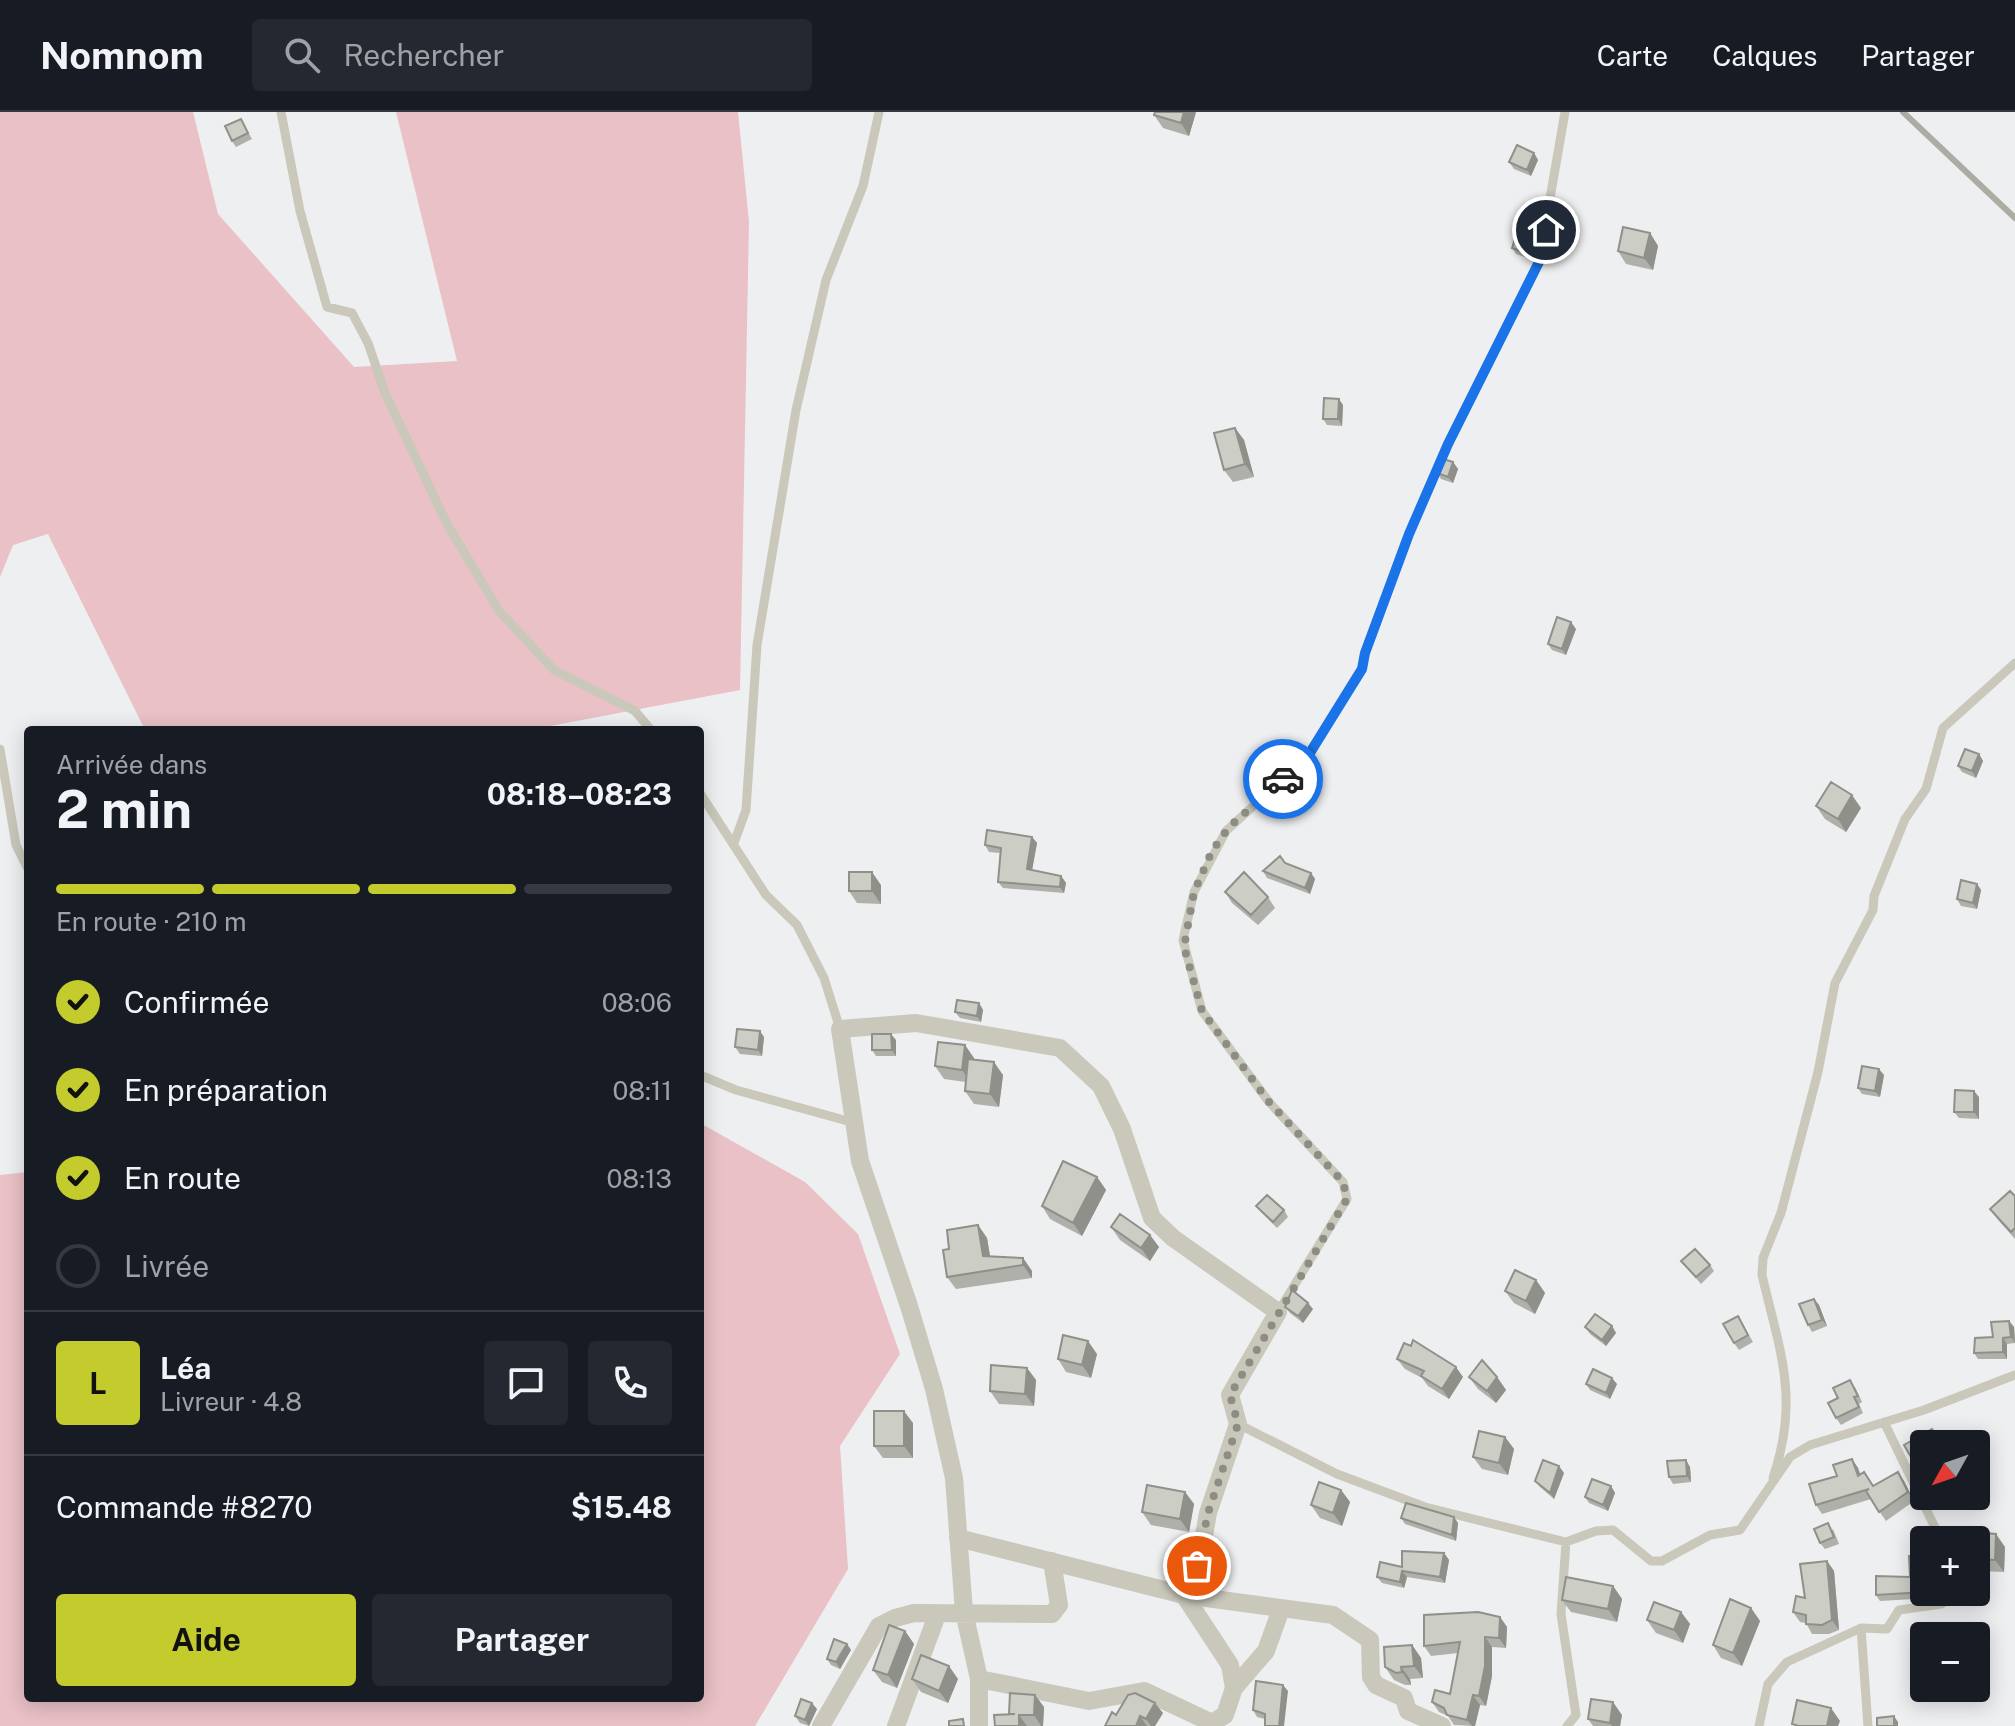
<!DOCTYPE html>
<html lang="fr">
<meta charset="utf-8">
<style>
:root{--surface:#171b24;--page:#242831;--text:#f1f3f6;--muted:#9ea1a6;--line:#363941;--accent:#c3cb2d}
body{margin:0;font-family:"Public Sans",sans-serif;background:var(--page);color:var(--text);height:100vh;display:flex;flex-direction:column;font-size:30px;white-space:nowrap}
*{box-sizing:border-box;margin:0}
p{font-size:26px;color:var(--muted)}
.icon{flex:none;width:44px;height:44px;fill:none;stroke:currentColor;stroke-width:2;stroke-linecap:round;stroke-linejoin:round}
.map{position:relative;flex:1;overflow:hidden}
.drawer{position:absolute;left:24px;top:614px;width:680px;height:976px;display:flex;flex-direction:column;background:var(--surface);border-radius:8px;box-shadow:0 4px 20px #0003}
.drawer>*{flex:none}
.needle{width:52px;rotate:230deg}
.fabs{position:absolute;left:1910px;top:1318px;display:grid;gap:16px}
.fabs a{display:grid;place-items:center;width:80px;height:80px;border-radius:8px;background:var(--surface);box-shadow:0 4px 20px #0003;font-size:40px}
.pin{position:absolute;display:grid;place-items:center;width:68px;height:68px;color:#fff;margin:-34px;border:4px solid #fff;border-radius:50%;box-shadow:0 2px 8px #0007}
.courier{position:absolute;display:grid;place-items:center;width:80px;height:80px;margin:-40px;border:6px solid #1a73e8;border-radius:50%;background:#fff;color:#222;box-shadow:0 2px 10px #0007}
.overview em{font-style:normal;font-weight:700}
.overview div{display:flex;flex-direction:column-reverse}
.overview{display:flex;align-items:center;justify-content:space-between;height:136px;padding:0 32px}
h1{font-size:52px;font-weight:700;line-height:60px}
.bar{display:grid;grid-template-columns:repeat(4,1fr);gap:12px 8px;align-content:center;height:96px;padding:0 32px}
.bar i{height:10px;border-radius:6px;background:var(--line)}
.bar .current{background:var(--accent)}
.bar p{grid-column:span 4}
.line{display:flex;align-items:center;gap:20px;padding:0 32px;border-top:2px solid var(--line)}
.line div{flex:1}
.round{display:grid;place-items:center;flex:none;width:84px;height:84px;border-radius:8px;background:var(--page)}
ol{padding:0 32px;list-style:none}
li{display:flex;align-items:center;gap:24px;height:88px}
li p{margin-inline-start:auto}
li .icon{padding:8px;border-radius:50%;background:var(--accent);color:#111;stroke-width:4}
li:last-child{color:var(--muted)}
li i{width:44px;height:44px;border:4px solid var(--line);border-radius:50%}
.action{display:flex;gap:16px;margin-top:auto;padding:16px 32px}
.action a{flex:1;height:92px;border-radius:8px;background:var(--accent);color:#111;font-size:32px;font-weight:700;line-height:92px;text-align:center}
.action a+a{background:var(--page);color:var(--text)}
header{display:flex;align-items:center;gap:48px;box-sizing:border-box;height:112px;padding:0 40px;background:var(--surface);border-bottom:2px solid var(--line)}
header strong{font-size:38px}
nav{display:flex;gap:44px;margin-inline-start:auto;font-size:28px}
.search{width:560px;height:72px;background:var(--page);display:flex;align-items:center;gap:20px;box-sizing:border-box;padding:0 28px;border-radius:8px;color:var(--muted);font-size:30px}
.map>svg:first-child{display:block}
.green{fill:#e9c1c6}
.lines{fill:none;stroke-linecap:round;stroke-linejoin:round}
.lane{stroke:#c9c8bb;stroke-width:9}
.street{stroke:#c9c8bb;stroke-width:18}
.rail{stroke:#acaca4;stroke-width:6}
.wall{fill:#afb0a9}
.shaded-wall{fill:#8f908a}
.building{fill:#cccdc5;stroke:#8f908a;stroke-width:2}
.done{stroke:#8d8d83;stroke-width:8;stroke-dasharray:0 14.4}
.route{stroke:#1a73e8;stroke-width:10}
</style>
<header>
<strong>Nomnom</strong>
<div class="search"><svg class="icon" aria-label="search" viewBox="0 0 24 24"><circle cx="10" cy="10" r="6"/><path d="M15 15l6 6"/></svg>Rechercher</div>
<nav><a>Carte</a><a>Calques</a><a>Partager</a></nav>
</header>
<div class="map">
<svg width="2015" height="1614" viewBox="0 0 2015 1614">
<rect width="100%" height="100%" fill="#eeeff0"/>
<path class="green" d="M0,0H193L218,102L354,255L457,249L396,0H738L749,110L740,578L529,618H145L48,422L13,433L0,465Z
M700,1011L805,1070L858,1122L900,1242L840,1334L848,1457L755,1614H0V1063L28,1060V1586H700Z"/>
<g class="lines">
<path class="lane" d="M281,0L300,99L327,195L352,201L368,231L385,281L447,412L499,499L554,558L635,599L651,618
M0,637L16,733L28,757
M700,681L766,783L797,813L824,866L840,917
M734,731L746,698L757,533L796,298L826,168L863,74L879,0
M700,963L736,978L855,1011
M1278,1200L1347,1087L1343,1070L1269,990L1202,899L1183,828L1194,780L1226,719L1308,644L1362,557L1365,541L1409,422L1448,332L1539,150L1565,0
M1884,1310L1941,1428
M1238,1312L1337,1362L1425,1395L1566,1430L1596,1419L1613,1418L1651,1449H1662L1710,1423L1740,1418L1790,1345L1810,1333L1924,1298L2015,1263
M1773,1366C1800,1286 1780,1240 1762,1163L1763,1146L1781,1101L1818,960L1835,871L1873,798L1874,784L1905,707L1926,677L1943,616L2015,551
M1566,1430L1561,1502L1576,1603L1567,1614
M1861,1516L1868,1614
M1759,1614L1768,1572L1787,1550L1861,1516L1887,1517L1899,1498L1941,1492L1953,1485L1954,1480"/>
<path class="street" d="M958,1426L1184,1483L1333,1503L1370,1528L1371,1565L1376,1573L1404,1586L1408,1599L1442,1614
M1184,1483L1230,1553L1234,1576
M979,1567L1089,1589L1144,1579L1212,1611L1225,1603L1234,1576L1266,1539L1281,1497
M821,1614L879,1514L895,1506L914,1501L1052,1502L1059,1493L1052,1449
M896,1614L937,1503
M979,1614V1567L964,1500L954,1366L934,1277L909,1194L860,1049L840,917L916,911L1060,936L1101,974L1122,1017L1152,1106L1173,1126L1278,1200L1230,1283L1238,1312L1208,1401L1193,1484"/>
<path class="rail" d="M1903,0L2015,106"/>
</g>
<path class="wall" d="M1155,0H1196L1189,24L1163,16L1154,3Z
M241,7L252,27L236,35L232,29Z
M1534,41L1538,48L1531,64L1514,57L1509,50Z
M1650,121L1658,134L1653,158L1626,152L1618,139Z
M1535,131L1532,147L1516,142L1512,136Z
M1343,293L1342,314L1327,313L1323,307Z
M1235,316L1244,328L1254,365L1233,370L1224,358Z
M1453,350L1458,357L1453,371L1441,367L1437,361Z
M1576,517L1566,543L1552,538L1548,532Z
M1979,642L1983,649L1976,666L1962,660L1958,654Z
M1816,694L1861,696L1846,720L1825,707Z
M1032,725L1037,731L1032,758L1061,764L1066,771L1064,781L1003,776L998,770L1000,741L989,740L985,733Z
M1285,751L1311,761L1315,767L1310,782L1267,766L1263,759Z
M1977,772L1981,778L1977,797L1961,794L1957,787Z
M881,773V792L857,791L849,779Z
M1225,780L1268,785L1275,796L1258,813L1232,791Z
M979,891L983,898L981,910L960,906L955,900Z
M764,925L762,944L740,942L735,935Z
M896,928V944H876L872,938Z
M965,933L974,948L1003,963L999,995L974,992L965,979L966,970L944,967L935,954Z
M1884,963L1880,985L1862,982L1858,976Z
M1979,985V1007L1959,1006L1954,1000Z
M1097,1065L1106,1078L1082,1124L1050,1107L1042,1094Z
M2015,1084V1127L1999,1109L1990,1097Z
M1256,1094L1284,1098L1288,1105L1277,1116L1261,1100Z
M978,1113L987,1126L990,1144L1023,1146L1032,1159V1166L956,1177L947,1165L949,1137Z
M1111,1115L1150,1123L1159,1135L1150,1149L1120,1128Z
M1681,1149L1710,1153L1714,1159L1701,1172Z
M1536,1168L1545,1181L1535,1202L1514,1191L1505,1179Z
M1814,1187L1819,1193L1827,1214L1812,1220L1808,1213Z
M1285,1195L1313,1197L1303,1211L1290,1201Z
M1738,1204L1753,1230L1739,1238L1734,1231Z
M2009,1209L2014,1215L2015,1231L2007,1232V1247H1978L1974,1241L1993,1225Z
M1612,1214L1616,1221L1606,1234L1590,1222L1585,1215Z
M1411,1234L1463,1265L1449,1287L1428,1274L1422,1266L1405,1257L1397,1247Z
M1097,1242L1091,1266L1066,1260L1058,1247Z
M1027,1256L1036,1268L1034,1294L999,1292L990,1279Z
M1469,1265H1497L1506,1278L1496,1291L1478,1277Z
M1586,1272H1617L1610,1287L1590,1278Z
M1855,1275L1862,1290L1859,1292L1863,1301L1841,1313L1836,1306L1838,1286Z
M913,1311V1346H883L874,1334Z
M1505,1325L1514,1337L1508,1363L1482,1357L1473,1345Z
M1924,1332V1353L1919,1356L1904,1333Z
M1852,1347L1858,1356L1860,1362L1874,1374L1898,1360L1904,1369L1914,1389L1886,1409L1871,1387L1822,1402L1816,1393L1837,1364Z
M1690,1355L1691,1370L1673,1372L1669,1365Z
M1564,1361L1554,1387L1540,1375L1535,1369Z
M1611,1374L1615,1381L1608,1399L1589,1391L1585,1385Z
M1341,1378L1350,1390L1342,1414L1320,1406L1311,1393Z
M1185,1380L1194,1392L1189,1420L1151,1413L1142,1400Z
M1401,1406L1458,1411L1456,1429L1405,1412Z
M1833,1417L1839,1432L1825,1437L1820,1431Z
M1976,1428L2005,1435L2004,1460L1979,1459L1976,1454Z
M1444,1441L1449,1448L1445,1471L1407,1465L1404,1476L1382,1471L1377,1465L1402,1455Z
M1827,1449L1834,1459L1839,1518L1829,1522H1812L1806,1511L1800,1510L1793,1500L1805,1486Z
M1613,1474L1622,1487L1617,1510L1571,1500L1562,1488Z
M1932,1480V1486L1880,1489L1876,1483Z
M1751,1496L1760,1509L1742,1554L1721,1546L1713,1533Z
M1681,1500L1690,1512L1683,1531L1656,1521L1647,1508Z
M1500,1505L1507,1515L1506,1536L1492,1535V1564L1486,1594L1480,1593L1475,1614L1454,1613L1448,1604L1439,1600L1432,1590L1450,1582L1458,1541L1431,1544L1424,1534Z
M905,1519L914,1532L897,1576L882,1570L873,1558Z
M847,1532L851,1538L840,1557L831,1553L827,1547Z
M1412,1533L1421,1546L1423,1566L1410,1567L1411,1573H1405L1394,1568L1385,1555Z
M912,1567H958L948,1591L921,1580Z
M1288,1579L1265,1607L1257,1605L1253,1598Z
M1035,1583L1044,1595L1043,1614H995Z
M817,1597L809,1614L800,1611L795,1604Z
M1163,1601L1155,1614H1105L1116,1603Z
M1622,1603L1620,1614H1593L1588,1607Z"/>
<path class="shaded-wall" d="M1184,0H1196L1189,24L1181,11Z
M1534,41L1538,48L1531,64L1527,58Z
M1650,121L1658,134L1653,158L1644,146Z
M1530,125L1535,131L1532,147L1527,141Z
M1339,287L1343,293L1342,314L1338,307Z
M1235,316L1244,328L1254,365L1245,352Z
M1453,350L1458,357L1453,371L1448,365Z
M1571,510L1576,517L1566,543L1562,537Z
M1979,642L1983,649L1976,666L1972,659Z
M1852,683L1861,696L1846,720L1838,707Z
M1032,725L1037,731L1031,764L1027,757Z
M872,760L881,773V792L872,779Z
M1311,761L1315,767L1310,782L1305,776Z
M1061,764L1066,771L1064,781L1060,775Z
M1977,772L1981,778L1977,797L1973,791Z
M979,891L983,898L981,910L977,904Z
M760,919L764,925L762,944L758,938Z
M891,922L896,928V944L892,938Z
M965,933L974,946L971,971L962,958Z
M994,950L1003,963L999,995L990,982Z
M1879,957L1884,963L1880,985L1875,979Z
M1974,979L1979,985V1007L1974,1000Z
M1097,1065L1106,1078L1082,1124L1073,1111Z
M978,1113L987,1126L992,1156L983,1144Z
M1150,1123L1159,1135L1150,1149L1141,1136Z
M1023,1146L1032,1159V1166L1023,1153Z
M1536,1168L1545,1181L1535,1202L1526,1189Z
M1814,1187L1819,1193L1827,1214L1822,1208Z
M1308,1191L1313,1197L1303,1211L1298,1204Z
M2009,1209L2014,1215L2015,1231L2011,1225Z
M1612,1214L1616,1221L1606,1234L1602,1228Z
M2003,1226L2007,1232V1247L2003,1240Z
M1088,1229L1097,1242L1091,1266L1082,1253Z
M1456,1255L1463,1265L1449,1287L1442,1277Z
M1027,1256L1036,1268L1034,1294L1025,1282Z
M1497,1265L1506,1278L1496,1291L1487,1279Z
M1612,1266L1617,1272L1610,1287L1606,1281Z
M904,1299L913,1311V1346L904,1334Z
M1505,1325L1514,1337L1508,1363L1499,1351Z
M1852,1347L1858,1356L1864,1373L1858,1364Z
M1686,1348L1690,1355L1691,1370L1687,1364Z
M1559,1354L1564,1361L1554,1387L1550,1381Z
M1898,1360L1904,1369L1914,1389L1908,1380Z
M1611,1374L1615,1381L1608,1399L1603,1393Z
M1341,1378L1350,1390L1342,1414L1333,1401Z
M1185,1380L1194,1392L1189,1420L1180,1407Z
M1454,1405L1458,1411L1456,1429L1452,1423Z
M1996,1422L2005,1435L2004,1460L1995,1448Z
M1444,1441L1449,1448L1445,1471L1440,1465Z
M1827,1449L1834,1459L1839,1518L1832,1508Z
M1402,1459L1407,1465L1404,1476L1400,1470Z
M1613,1474L1622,1487L1617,1510L1608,1497Z
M1751,1496L1760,1509L1742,1554L1733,1541Z
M1681,1500L1690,1512L1683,1531L1674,1518Z
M1500,1505L1507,1515L1506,1536L1499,1526Z
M905,1519L914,1532L897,1576L888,1563Z
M1485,1525L1492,1535V1564L1486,1594L1479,1584Z
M847,1532L851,1538L840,1557L836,1550Z
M1412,1533L1421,1546L1423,1566L1414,1554Z
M949,1554L958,1567L948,1591L939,1579Z
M1401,1555L1410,1567L1411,1573L1402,1560Z
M1283,1573L1288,1579L1284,1614H1279Z
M1035,1583L1044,1595L1043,1614H1041L1034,1603Z
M1473,1583L1480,1593L1475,1614H1472L1467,1608Z
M1613,1590L1622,1603L1620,1614H1612L1610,1611Z
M812,1591L817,1597L809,1614L805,1608Z
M1155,1591L1163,1601L1155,1614H1151L1146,1607Z
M1831,1596L1840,1609L1838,1614H1827Z
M1019,1603L1027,1614H1019Z
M1140,1604L1147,1614H1136Z
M1894,1604L1898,1610V1614H1894Z"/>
<path class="building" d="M1155,0H1184L1181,11L1154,3Z
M241,7L248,21L232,29L225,14Z
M1517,33L1534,41L1527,58L1509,50Z
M1623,115L1650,121L1644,146L1618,139Z
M1517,121L1530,125L1527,141L1512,136Z
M1324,286L1339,287L1338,307H1323Z
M1235,316L1245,352L1224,358L1214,321Z
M1443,347L1453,350L1448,365L1437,361Z
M1557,505L1571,510L1562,537L1548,532Z
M1965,637L1979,642L1972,659L1958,654Z
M1831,670L1852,683L1838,707L1816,694Z
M987,718L1032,725L1027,757L1061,764L1060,775L998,770L1001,736L985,733Z
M1280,744L1285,751L1311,761L1305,776L1263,759Z
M849,760H872V779H849Z
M1244,760L1268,785L1251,803L1225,780Z
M1961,768L1977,772L1973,791L1957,787Z
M957,888L979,891L977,904L955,900Z
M737,917L760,919L758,938L735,935Z
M872,922H891L892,938H872Z
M938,930L965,933L962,958L935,954Z
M968,947L994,950L990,982L965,979Z
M1862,954L1879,957L1875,979L1858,976Z
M1955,978L1974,979V1000H1954Z
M1063,1049L1097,1065L1073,1111L1042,1094Z
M2010,1079L2015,1084V1116L2011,1120L1990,1097Z
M1267,1083L1284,1098L1273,1110L1256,1094Z
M1120,1102L1150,1123L1141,1136L1111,1115Z
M978,1113L983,1144L1023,1146V1153L947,1165L943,1138L949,1137L947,1118Z
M1695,1137L1710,1153L1696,1165L1681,1149Z
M1515,1158L1536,1168L1526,1189L1505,1179Z
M1292,1178L1308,1191L1298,1204L1285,1195Z
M1814,1187L1822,1208L1808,1213L1799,1192Z
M1595,1202L1612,1214L1602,1228L1585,1215Z
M1738,1204L1748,1223L1734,1231L1723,1212Z
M2009,1209L2011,1225L2003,1226V1240L1974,1241L1975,1226L1993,1225L1991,1210Z
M1063,1223L1088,1229L1082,1253L1058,1247Z
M1413,1228L1456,1255L1442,1277L1421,1264L1424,1259L1397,1247L1404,1231L1411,1234Z
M1482,1248L1497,1265L1487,1279L1469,1265Z
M991,1253L1027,1256L1025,1282L990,1279Z
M1593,1257L1612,1266L1606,1281L1586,1272Z
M1850,1268L1858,1284L1854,1285L1859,1295L1836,1306L1828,1291L1838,1286L1833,1276Z
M874,1299H904V1334H874Z
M1932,1317L1943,1332H1924V1344L1914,1350L1904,1333Z
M1479,1319L1505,1325L1499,1351L1473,1345Z
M1852,1347L1858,1364L1864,1360L1873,1374L1898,1360L1908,1380L1879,1400L1866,1379L1869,1377L1816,1393L1809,1372L1837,1364L1833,1353Z
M1543,1348L1559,1354L1550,1381L1535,1369Z
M1686,1348L1687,1364L1669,1365L1667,1349Z
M1592,1367L1611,1374L1603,1393L1585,1385Z
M1319,1370L1341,1378L1333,1401L1311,1393Z
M1147,1373L1185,1380L1180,1407L1142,1400Z
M1406,1391L1454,1405L1452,1423L1401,1406Z
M1828,1411L1834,1425L1820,1431L1814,1417Z
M1972,1420L1996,1422L1995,1448L1976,1447V1428H1971Z
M1402,1439L1444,1441L1440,1465L1402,1459L1400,1470L1377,1465L1380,1450L1402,1455Z
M1909,1444H1924V1480L1876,1483V1464L1910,1465Z
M1827,1449L1832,1508L1822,1513L1806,1512V1503L1793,1500L1796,1484L1805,1486L1800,1452Z
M1566,1465L1613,1474L1608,1497L1562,1488Z
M1730,1487L1751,1496L1733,1541L1713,1533Z
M1654,1490L1681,1500L1674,1518L1647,1508Z
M1478,1500L1500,1505L1499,1526L1485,1525V1554L1479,1584L1473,1583L1467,1608L1447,1603L1444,1596L1432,1590L1435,1578L1450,1582L1460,1530L1424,1534V1503Z
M889,1513L905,1519L888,1563L873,1558Z
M834,1527L847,1532L836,1550L827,1547Z
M1412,1533L1414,1554L1401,1555L1402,1560L1396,1561L1385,1555L1384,1535Z
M921,1543L949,1554L939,1579L912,1567Z
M1256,1569L1283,1573L1279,1614H1265V1602L1253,1598Z
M1010,1581L1035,1583L1034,1603H1019V1614H995L994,1603L1015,1602H1009Z
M1135,1581L1155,1591L1146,1607L1140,1604L1136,1614H1105L1112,1600L1116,1603L1128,1583Z
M801,1587L812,1591L805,1608L795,1604Z
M1591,1587L1613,1590L1610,1611L1588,1607Z
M1797,1588L1831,1596L1827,1614H1799L1792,1612Z
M1894,1604V1614H1877V1606Z
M963,1607L964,1614H949V1609Z"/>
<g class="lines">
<path class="done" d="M1197,1454L1208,1401L1238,1312L1230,1283L1347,1087L1343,1070L1269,990L1202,899L1184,835L1194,780L1212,739L1229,715L1283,667"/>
<path class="route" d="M1283,667L1308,644L1362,557L1365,541L1409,422L1448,332L1539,150L1546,118"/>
</g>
</svg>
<div class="fabs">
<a><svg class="needle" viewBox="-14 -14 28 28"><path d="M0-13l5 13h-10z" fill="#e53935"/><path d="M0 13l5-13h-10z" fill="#9ea1a6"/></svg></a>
<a>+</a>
<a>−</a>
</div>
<div class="pin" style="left:1197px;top:1454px;background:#ea580c"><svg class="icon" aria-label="bag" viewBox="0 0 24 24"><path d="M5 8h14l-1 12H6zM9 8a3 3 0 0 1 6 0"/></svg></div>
<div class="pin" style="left:1546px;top:118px;background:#1f2937"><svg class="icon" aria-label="home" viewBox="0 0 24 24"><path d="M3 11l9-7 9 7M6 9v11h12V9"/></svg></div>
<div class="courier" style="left:1283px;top:667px"><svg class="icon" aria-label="car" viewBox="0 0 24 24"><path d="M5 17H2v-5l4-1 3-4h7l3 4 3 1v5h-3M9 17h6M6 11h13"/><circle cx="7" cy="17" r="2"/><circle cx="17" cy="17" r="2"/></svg></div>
<section class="drawer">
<div class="overview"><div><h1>2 min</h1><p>Arrivée dans</p></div><em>08:18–08:23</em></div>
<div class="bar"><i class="current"></i><i class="current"></i><i class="current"></i><i></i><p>En route · 210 m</p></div>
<ol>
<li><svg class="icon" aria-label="check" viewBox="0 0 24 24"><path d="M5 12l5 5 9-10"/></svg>Confirmée<p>08:06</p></li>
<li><svg class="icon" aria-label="check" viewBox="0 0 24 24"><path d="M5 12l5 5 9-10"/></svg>En préparation<p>08:11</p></li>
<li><svg class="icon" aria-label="check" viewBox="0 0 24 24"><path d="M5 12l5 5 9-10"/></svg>En route<p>08:13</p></li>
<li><i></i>Livrée</li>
</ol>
<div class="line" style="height:144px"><b class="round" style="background:var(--accent);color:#111">L</b><div><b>Léa</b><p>Livreur · 4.8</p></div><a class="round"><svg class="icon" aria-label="chat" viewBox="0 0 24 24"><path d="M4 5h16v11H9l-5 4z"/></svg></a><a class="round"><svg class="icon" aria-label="phone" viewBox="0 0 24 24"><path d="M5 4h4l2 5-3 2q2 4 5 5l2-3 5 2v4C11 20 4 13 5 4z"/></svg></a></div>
<div class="line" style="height:104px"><div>Commande #8270</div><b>$15.48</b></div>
<div class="action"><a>Aide</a><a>Partager</a></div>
</section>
</div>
